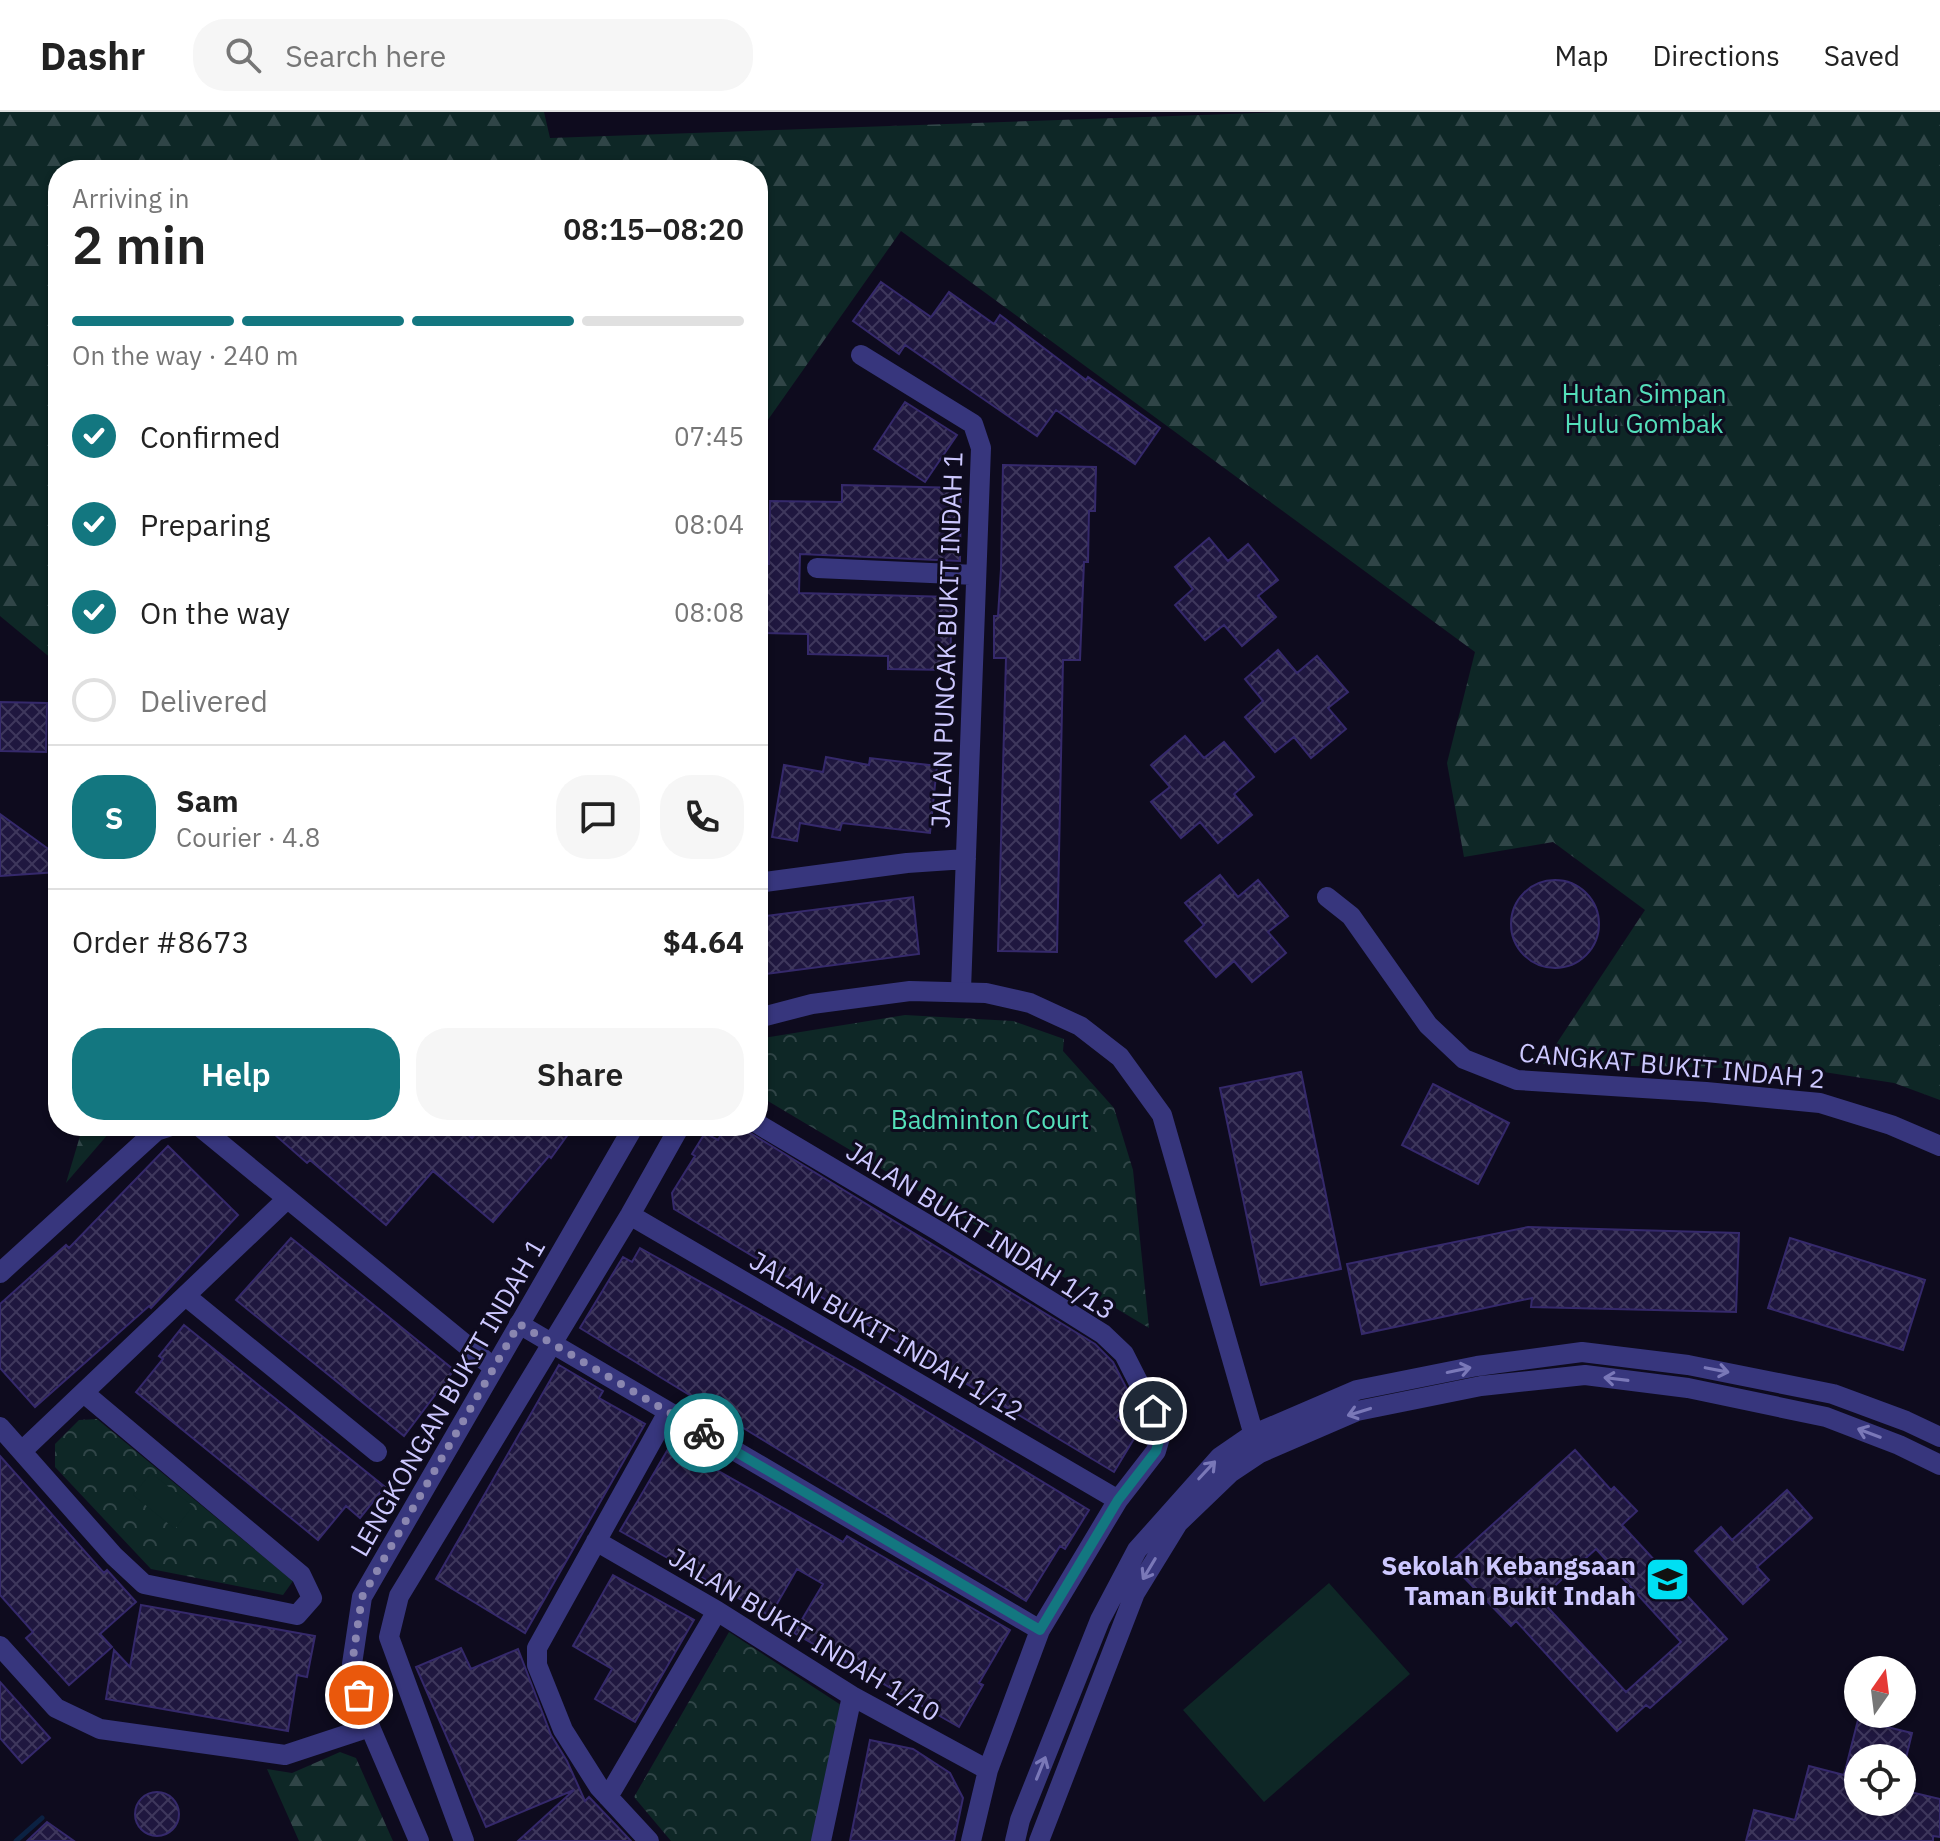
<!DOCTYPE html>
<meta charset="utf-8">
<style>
:root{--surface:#fff;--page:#f6f6f6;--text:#222;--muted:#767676;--line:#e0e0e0;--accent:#137780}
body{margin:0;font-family:"IBM Plex Sans",sans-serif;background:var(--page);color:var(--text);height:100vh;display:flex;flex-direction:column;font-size:30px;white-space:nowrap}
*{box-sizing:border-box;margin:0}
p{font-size:26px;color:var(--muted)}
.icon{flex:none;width:44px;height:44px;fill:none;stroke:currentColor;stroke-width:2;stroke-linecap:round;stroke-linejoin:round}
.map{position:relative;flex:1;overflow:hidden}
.sheet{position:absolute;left:48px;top:48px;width:720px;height:976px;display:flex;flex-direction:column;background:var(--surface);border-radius:32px;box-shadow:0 2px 6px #0004}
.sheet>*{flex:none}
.needle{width:52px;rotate:14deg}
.tools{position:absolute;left:1844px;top:1544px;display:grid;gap:16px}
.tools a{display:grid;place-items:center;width:72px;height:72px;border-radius:50%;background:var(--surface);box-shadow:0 2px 6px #0004;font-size:40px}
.pin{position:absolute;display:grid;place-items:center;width:68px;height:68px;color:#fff;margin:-34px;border:4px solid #fff;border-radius:50%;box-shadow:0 2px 8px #0007}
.courier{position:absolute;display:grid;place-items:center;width:80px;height:80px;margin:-40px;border:6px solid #137780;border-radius:50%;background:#fff;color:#222;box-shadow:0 2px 10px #0007}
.headline em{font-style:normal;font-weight:600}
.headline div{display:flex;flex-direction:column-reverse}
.headline{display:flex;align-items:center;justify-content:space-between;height:136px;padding:0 24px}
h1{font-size:52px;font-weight:600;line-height:60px}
.bar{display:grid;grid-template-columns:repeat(4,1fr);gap:12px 8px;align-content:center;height:96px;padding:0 24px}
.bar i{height:10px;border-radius:6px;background:var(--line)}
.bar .on{background:var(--accent)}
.bar p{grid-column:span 4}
.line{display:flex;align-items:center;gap:20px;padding:0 24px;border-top:2px solid var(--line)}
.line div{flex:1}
.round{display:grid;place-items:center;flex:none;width:84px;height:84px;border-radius:32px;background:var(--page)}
ol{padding:0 24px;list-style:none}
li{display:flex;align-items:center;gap:24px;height:88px}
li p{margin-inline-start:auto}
li .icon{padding:8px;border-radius:50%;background:var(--accent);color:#fff;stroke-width:4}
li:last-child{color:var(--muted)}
li i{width:44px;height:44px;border:4px solid var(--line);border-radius:50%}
.action{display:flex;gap:16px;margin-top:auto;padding:16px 24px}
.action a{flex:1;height:92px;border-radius:32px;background:var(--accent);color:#fff;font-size:32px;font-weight:600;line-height:92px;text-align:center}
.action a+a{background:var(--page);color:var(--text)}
header{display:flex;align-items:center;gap:48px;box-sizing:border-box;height:112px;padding:0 40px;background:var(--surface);border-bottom:2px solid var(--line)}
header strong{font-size:38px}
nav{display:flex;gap:44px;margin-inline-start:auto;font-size:28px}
.search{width:560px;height:72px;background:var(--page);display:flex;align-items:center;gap:20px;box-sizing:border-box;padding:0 28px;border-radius:32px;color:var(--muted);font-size:30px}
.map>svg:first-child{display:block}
.forest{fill:url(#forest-firs)}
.park{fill:url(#park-crowns)}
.pitch{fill:#0e2726}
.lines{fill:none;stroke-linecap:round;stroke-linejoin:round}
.stream{stroke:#0b2142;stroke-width:5}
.building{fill:url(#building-cross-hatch);stroke:#35296b;stroke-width:2;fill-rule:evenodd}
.minor{stroke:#37367d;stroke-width:20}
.tertiary{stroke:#37367d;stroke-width:20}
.oneway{stroke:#7a78b8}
.done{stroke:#8a86b0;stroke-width:8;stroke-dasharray:0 14.4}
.route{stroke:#137780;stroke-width:10}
.labels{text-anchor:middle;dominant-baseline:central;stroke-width:6;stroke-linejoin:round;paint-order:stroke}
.park-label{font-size:26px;fill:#54dfba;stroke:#0e0b1e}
.street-label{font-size:26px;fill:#cdc8ff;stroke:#0e0b1e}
.poi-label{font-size:26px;font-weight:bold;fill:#cdc8ff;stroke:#0e0b1e;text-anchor:end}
</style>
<header>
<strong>Dashr</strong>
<div class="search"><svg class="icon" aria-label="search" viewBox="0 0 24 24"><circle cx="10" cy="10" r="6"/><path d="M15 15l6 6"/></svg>Search here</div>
<nav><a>Map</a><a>Directions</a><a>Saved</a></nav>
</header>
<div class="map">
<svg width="1940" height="1729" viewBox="0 0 1940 1729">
<defs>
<pattern id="forest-firs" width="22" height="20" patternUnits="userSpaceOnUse" patternTransform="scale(2)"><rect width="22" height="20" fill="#0e2726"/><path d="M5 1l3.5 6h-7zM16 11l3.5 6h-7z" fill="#304547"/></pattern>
<pattern id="park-crowns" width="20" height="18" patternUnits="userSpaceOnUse" patternTransform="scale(2)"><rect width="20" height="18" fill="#0e2726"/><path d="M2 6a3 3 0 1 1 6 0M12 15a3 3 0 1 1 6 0" fill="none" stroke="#304547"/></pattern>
<pattern id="building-cross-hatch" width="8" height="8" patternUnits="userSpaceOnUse" patternTransform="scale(2)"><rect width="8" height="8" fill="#1f173f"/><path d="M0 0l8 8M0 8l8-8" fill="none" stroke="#3e375c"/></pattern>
</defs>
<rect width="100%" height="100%" fill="#0e0b1e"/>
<path class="forest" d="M0,0H544L550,26L1284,0H1940V988L1894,971L1811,958L1543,952L1645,798L1553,730L1464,745L1447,651L1475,540L901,119L758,322V58H58V552L0,504Z
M83,1014H115L66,1071Z
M340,1640L356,1646L393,1729H299L267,1657L292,1661Z"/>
<path class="park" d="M905,903L1013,909L1064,927L1063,939L1114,996L1133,1058L1149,1216L758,983V927Z
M97,1307L293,1469L283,1483L151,1457L55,1355V1332L79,1308Z
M729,1520L844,1595L813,1729H671L634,1685Z"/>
<path class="pitch" d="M151,1361L193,1394L175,1417L133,1383Z
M1329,1471L1410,1562L1264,1690L1183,1598Z"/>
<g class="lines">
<path class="stream" d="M16,1729L42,1706"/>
</g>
<path class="building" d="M881,170L931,205L949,180L994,212L1000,203L1086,268L1088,265L1160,316L1135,352L1056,298L1037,324L905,233L899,242L853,209Z
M905,290L957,323L925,370L874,337Z
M1003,353L1096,355L1095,399H1089L1088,450H1084L1080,548H1063L1057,840L998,839L1006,546H994V504H998L1001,457Z
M842,373L961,376L960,449L800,442L799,481L952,485L950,558L888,557V544L808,542V522L758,521V452H769L770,389L842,390Z
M1209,426L1228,449L1248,432L1278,468L1258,484L1276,505L1242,534L1224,513L1205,528L1175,493L1193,477L1175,455Z
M1278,538L1297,561L1317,544L1348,580L1328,596L1346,617L1311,646L1294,625L1275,640L1245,605L1263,589L1245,567Z
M0,590L47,591L46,640L0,639Z
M1185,624L1204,646L1224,630L1254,665L1234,682L1252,703L1218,731L1200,710L1181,726L1151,690L1170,675L1151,653Z
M826,645L869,653L870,646L937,654L930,721L842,711L840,718L800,711L797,729L772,725L784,653L823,660Z
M0,702L58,744V760L0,764Z
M1220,763L1238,785L1258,768L1288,804L1268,820L1286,841L1252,870L1234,849L1216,865L1185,829L1204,813L1185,791Z
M1511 812a44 44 0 1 1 88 0a44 44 0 1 1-88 0Z
M913,785L919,842L758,863V805Z
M1301,960L1341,1157L1261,1173L1220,976Z
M1433,972L1509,1011L1478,1072L1402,1033Z
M265,1014H458L472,1026L482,1014H574L551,1046L549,1044L493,1110L433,1059L386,1113L310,1048L307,1051Z
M726,1014H739L1095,1232L1113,1250L1130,1283L1116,1307L1138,1320L1114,1360L674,1097L672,1081L695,1044L692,1042L705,1021L718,1028Z
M168,1034L238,1103L151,1196L149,1194L35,1295L0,1256V1192L66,1133L69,1136Z
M1528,1115L1739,1121L1736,1200L1531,1195L1532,1186L1362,1222L1347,1152Z
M291,1126L454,1258L404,1324L236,1188Z
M1790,1126L1925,1168L1903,1238L1768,1196Z
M640,1136L868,1264L1089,1398L1065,1437L1060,1434L1026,1489L580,1216L623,1145L632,1150Z
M184,1213L385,1375L360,1406L346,1394L318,1428L136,1280L163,1247L159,1244Z
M559,1253L603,1279L599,1286L645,1312L525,1521L436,1467Z
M671,1332L843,1430L847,1424L1010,1518L979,1571L983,1573L959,1615L794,1521L823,1472L797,1457L770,1504L620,1419Z
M1575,1338L1611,1378L1614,1375L1637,1399L1622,1413L1727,1527L1650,1596L1646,1593L1617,1619L1516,1509L1511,1514L1450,1451ZM1596,1437L1681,1530L1626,1580L1540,1487Z
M0,1344L104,1461L107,1458L136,1490L100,1522L112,1535L69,1573L26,1526L33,1520L0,1483Z
M1787,1378L1812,1406L1757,1455L1769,1468L1743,1492L1695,1439L1721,1415L1732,1428Z
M613,1463L694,1508L635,1610L595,1587L612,1557L573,1534Z
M141,1493L315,1524L307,1565L297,1563L288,1619L106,1587L114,1538L130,1555Z
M461,1536L471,1557L518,1537L551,1623L567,1649L585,1689L589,1685L631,1729H518L574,1678L486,1715L416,1555Z
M0,1570L50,1626L22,1651L0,1626Z
M1858,1608L1912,1621L1906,1646H1858V1690H1902V1678L1940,1687V1725L1933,1724V1729H1746L1754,1698L1795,1708L1809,1654L1844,1663Z
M870,1628L913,1637L950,1661L963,1686L954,1729H850Z
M135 1702a22 22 0 1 1 44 0a22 22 0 1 1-44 0Z
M47,1710L74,1729H27Z"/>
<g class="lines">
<path class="minor" d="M861,243L973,312L981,336L961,878
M817,456L976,463
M758,771L907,751L966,747
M1327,785L1351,804L1428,913L1464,947L1517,968L1706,980L1820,991L1891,1013L1940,1034
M758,1012L940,1120L1103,1222L1124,1242L1153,1299L1161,1322L1156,1339L1118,1388L1040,1518L988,1658L971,1729
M199,1014L493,1255
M630,1103L1118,1388
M0,1161L156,1019L171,1014
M187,1185L377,1340
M519,1212L1040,1518
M0,1315L114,1444L144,1472L297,1503L312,1486L301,1463L84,1281
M22,1339L287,1087
M596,1429L717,1499L852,1584L988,1658
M0,1534L56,1596L100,1617L285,1643L370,1615
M608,1685L717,1499
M464,1729L389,1525L399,1484L630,1103L680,1014
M649,1729L599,1675L563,1618L537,1553V1536L668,1300
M821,1729L852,1584"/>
<path class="tertiary" d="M758,906L812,892L910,879L986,881L1030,891L1080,914L1120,945L1162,1003L1257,1334
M419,1729L370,1615L359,1583L352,1552L362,1485L634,1014
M1015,1729L1020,1708L1100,1508L1137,1438L1220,1345L1252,1323L1357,1278L1477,1254L1582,1240L1688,1253L1833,1282L1906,1309L1940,1325
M1039,1729L1135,1481L1178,1411L1230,1361L1260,1341L1357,1299L1481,1274L1585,1263L1688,1276L1826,1305L1899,1333L1940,1353"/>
</g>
<defs><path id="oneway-shaft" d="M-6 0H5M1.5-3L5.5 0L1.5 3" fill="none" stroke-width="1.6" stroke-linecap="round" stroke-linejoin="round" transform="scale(2)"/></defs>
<g class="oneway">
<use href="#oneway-shaft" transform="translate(1459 1258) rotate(-12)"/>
<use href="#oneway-shaft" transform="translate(1717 1258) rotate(11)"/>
<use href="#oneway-shaft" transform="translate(1616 1267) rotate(-173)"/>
<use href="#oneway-shaft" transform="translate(1359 1300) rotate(163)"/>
<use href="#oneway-shaft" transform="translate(1869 1321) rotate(-159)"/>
<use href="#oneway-shaft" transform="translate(1207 1358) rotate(-47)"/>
<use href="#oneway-shaft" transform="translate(1149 1457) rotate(121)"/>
<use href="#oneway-shaft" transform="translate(1041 1656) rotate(-68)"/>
</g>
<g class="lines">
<path class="done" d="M359,1583L352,1552L362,1485L519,1212L704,1321"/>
<path class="route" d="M704,1321L1040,1518L1118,1388L1156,1339L1161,1322L1153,1299"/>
</g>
<defs>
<symbol id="school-square" viewBox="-11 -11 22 22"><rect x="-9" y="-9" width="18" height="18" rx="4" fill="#00dff3" stroke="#0e0b1e"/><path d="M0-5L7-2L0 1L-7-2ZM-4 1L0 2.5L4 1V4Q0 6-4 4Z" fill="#111"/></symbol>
</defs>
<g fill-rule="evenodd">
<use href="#school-square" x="1642" y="1442" width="51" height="51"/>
</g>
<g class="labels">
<g class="park-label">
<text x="1644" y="281">Hutan Simpan<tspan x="1644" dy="30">Hulu Gombak</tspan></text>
<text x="990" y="1007">Badminton Court</text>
</g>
<g class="street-label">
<text transform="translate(946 528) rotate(-88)">JALAN PUNCAK BUKIT INDAH 1</text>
<text transform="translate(1672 953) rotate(5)">CANGKAT BUKIT INDAH 2</text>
<text transform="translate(981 1118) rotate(32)">JALAN BUKIT INDAH 1/13</text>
<text transform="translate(887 1223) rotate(30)">JALAN BUKIT INDAH 1/12</text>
<text transform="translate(447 1285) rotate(-60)">LENGKONGAN BUKIT INDAH 1</text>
<text transform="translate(805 1522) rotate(31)">JALAN BUKIT INDAH 1/10</text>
</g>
<g class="poi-label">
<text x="1636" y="1453">Sekolah Kebangsaan<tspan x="1636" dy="30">Taman Bukit Indah</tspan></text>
</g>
</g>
</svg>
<div class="tools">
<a><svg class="needle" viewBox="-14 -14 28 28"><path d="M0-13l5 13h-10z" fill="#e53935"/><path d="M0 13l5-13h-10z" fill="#767676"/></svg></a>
<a><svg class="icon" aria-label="locate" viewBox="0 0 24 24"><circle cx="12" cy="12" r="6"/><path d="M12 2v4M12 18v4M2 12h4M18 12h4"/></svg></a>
</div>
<div class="pin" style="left:359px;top:1583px;background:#ea580c"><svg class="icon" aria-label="bag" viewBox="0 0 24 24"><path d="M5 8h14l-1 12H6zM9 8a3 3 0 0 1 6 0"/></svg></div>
<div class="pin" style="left:1153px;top:1299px;background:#1f2937"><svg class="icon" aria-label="home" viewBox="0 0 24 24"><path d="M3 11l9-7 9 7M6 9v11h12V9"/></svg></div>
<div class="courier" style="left:704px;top:1321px"><svg class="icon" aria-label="bike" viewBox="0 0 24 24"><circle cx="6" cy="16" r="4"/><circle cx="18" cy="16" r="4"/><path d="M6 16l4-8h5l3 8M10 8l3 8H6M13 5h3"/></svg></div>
<section class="sheet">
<div class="headline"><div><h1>2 min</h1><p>Arriving in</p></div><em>08:15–08:20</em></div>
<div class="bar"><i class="on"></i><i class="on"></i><i class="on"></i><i></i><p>On the way · 240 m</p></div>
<ol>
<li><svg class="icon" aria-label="check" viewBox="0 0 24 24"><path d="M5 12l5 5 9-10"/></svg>Confirmed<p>07:45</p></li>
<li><svg class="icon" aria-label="check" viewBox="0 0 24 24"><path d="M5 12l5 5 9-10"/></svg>Preparing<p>08:04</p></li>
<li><svg class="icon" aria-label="check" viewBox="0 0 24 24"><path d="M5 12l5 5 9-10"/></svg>On the way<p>08:08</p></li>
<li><i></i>Delivered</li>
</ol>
<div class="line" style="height:144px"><b class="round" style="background:var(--accent);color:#fff">S</b><div><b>Sam</b><p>Courier · 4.8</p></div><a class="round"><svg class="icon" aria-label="chat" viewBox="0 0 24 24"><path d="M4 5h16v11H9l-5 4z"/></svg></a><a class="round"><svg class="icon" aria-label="phone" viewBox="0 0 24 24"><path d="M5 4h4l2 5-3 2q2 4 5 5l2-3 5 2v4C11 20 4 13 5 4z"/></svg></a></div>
<div class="line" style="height:104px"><div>Order #8673</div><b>$4.64</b></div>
<div class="action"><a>Help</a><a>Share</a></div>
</section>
</div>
